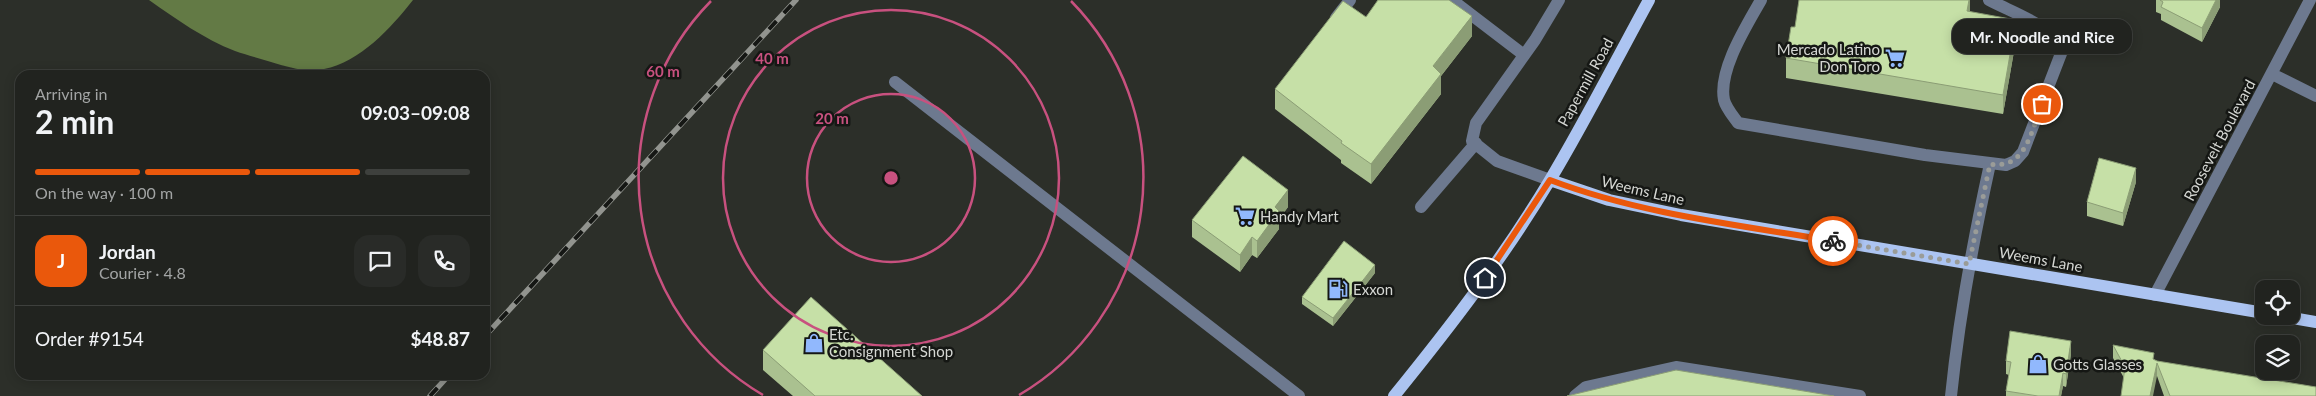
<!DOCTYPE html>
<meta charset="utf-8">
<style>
:root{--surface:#21231f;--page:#292b28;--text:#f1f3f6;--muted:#a2a4a4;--line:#3e403d;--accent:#ea580c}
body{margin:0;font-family:Lato,sans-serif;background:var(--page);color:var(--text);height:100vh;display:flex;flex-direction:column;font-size:19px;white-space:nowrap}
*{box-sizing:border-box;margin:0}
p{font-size:16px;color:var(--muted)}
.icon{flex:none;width:28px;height:28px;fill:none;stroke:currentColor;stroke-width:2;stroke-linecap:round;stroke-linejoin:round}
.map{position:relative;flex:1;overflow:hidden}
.side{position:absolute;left:15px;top:70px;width:475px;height:310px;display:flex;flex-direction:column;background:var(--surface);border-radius:15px;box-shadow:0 2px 12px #0003,0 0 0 1px var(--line)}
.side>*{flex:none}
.fabs{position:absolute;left:2255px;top:280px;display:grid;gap:10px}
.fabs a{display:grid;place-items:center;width:45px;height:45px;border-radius:10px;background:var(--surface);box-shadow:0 2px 12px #0003,0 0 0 1px var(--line);font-size:25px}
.pin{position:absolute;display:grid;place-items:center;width:42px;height:42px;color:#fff;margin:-21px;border:2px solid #fff;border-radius:50%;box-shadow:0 1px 5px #0007}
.courier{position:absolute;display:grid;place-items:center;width:50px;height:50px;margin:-25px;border:4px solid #ea580c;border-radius:50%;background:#fff;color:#222;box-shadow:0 1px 6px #0007}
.bubble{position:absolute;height:35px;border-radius:15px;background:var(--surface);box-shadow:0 2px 12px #0003,0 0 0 1px var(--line);font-size:16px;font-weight:700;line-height:35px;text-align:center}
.summary em{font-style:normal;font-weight:700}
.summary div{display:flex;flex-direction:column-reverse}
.summary{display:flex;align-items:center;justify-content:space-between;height:85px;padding:0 20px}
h1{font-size:32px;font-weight:700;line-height:38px}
.bar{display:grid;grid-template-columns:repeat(4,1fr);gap:8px 5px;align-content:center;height:60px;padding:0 20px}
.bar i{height:6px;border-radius:4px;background:var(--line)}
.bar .current{background:var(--accent)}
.bar p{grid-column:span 4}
.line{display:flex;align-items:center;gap:12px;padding:0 20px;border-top:1px solid var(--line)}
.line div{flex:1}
.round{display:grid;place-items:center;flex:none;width:52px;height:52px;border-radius:15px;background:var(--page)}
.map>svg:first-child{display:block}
.water{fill:#637a45}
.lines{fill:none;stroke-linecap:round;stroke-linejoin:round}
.minor{stroke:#6d798f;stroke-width:12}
.major{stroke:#acc4f1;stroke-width:12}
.rail-casing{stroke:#92948f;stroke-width:5.5}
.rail{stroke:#151714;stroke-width:4;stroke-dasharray:11;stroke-linecap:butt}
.wall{fill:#aac190}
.shaded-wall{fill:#8b9d75}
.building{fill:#c6e0a7;stroke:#8b9d75}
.done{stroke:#9a9c98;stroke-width:5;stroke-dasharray:0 9}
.route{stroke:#ea580c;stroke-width:6}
.ring{fill:none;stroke:#c8517f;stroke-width:2.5}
.labels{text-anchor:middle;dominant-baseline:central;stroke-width:5;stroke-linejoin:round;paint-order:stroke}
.poi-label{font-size:15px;fill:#d5d7d3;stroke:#151714;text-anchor:start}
.street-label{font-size:15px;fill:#d5d7d3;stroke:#151714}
.centre{fill:#c8517f;stroke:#151714;stroke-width:2.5}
.ring-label{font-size:15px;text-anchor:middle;font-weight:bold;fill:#c8517f;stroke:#151714;stroke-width:5;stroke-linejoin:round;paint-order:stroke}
</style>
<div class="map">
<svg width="2316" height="396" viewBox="0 0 2316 396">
<rect width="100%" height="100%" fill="#2c2f29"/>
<path class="water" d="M149,0H413C391,28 360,62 324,69C306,73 288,67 271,62C259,58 246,55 235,51C204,39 176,19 149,0Z"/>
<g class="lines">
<path class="minor" d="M1452,0L1524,55
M1761,0C1747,25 1718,70 1724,100C1726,108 1733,116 1738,123L1925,155L2006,165L2015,161L2023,152L2062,51C2051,24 2013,13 1989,0
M1336,18L1350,0
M2272,74L2316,96
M895,82L1299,396
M1550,180L1497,161L1472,141L1476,123L1535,40L1559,0
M1421,207L1476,143
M2155,295L2310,0
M1575,396L1586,387L1676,367L1860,396
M1951,396C1959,318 1973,241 1990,164"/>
<path class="major" d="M1550,180L1609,200L1681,215L2264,313
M2281,316L2316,322
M1394,396C1450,327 1504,257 1550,180C1585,122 1616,60 1649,0"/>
<defs>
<path id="rail" d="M485,336L796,0
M430,396L449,375"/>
</defs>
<use href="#rail" class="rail-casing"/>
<use href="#rail" class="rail"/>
</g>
<path class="wall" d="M1970,0V12L2016,40L2003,114L1786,78V58L1795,27Z
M2156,0H2220V7L2202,42L2161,20V14L2156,12Z
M1366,17L1472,36L1441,76V94L1371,184L1341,163V160L1275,109V89Z
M2136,182L2123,226L2087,216V202Z
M1288,207L1279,219V229L1257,258L1252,255L1240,272L1192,237V220Z
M1375,273L1333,326L1302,304V297Z
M2113,345L2157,361L2316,396H2164L2157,376L2124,378L2113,358Z
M763,350L922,396H793L763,370Z
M2071,354L2066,387L2063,386L2061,396H2006V391L2009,375L2006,374V361Z"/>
<path class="shaded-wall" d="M1969,0H1970V15L1967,11Z
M2216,0H2220V7L2202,42V28Z
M1472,16V36L1441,76V94L1371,184V164L1433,66Z
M2016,20V40L2003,114V95Z
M2136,168V182L2123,226V213Z
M1288,190V207L1279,219V229L1257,258V241L1275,207Z
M1252,237V255L1240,272V255Z
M1375,265V273L1333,326V318Z
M2071,341V354L2066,387V374Z
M2157,363V376L2153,396H2150Z
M2063,373V386L2061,396H2059Z"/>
<path class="building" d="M1378,0H1449L1472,16L1433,66L1441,74L1371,164L1341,143L1342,141L1275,89L1343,1L1366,17Z
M1799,0H1969L1967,11L2016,20L2003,95L1786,58L1791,27H1795Z
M2160,0H2216L2202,28L2161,7L2163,2Z
M1243,156L1288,190L1275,207L1279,211L1257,241L1252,237L1240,255L1192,220Z
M2099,158L2136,168L2123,213L2087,202Z
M1344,241L1375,265L1333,318L1302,297Z
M811,297L922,396H815L763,350Z
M2010,331L2071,341L2066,374L2063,373L2059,396H2038L2006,391L2011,362L2006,361Z
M2113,345L2154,353L2153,359L2157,361L2316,387V396H2170L2157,363L2150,396H2121L2125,367Z
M1676,370L1834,396H1567Z"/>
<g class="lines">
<path class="done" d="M1833,241L1969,264L1990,164C2026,170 2031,131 2042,104"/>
<path class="route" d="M1485,278L1550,180C1640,214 1738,225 1833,241"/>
</g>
<g class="ring">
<circle cx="891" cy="178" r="84"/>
<circle cx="891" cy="178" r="168"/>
<path d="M763 395A252 252 0 0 1 711 1M1071 1A252 252 0 0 1 1019 395"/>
</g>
<defs>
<symbol id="supermarket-bare" viewBox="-9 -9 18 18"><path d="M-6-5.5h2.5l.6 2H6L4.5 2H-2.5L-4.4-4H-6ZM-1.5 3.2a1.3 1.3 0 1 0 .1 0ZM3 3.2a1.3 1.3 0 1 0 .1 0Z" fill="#91b8fd" stroke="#151714" stroke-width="2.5" paint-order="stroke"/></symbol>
<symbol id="fuel-bare" viewBox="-9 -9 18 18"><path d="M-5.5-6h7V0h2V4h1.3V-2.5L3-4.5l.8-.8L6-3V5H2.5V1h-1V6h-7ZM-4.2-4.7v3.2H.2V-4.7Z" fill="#91b8fd" stroke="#151714" stroke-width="2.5" paint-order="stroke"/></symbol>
<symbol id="shop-bare" viewBox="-9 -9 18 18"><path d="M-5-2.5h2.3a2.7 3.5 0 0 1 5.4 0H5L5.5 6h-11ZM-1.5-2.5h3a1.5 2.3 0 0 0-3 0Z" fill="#91b8fd" stroke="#151714" stroke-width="2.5" paint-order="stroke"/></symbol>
</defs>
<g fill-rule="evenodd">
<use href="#supermarket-bare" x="1881" y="44" width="28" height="28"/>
<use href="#supermarket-bare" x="1231" y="202" width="28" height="28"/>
<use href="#fuel-bare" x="1324" y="275" width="28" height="28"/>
<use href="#shop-bare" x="800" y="329" width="28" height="28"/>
<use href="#shop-bare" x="2024" y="350" width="28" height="28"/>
</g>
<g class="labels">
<g class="poi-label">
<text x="1880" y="49" text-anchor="end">Mercado Latino<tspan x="1880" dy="17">Don Toro</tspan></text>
<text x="1260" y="216">Handy Mart</text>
<text x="1353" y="289">Exxon</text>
<text x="829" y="334">Etc.<tspan x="829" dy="17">Consignment Shop</tspan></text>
<text x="2053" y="364">Gotts Glasses</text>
</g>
<g class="street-label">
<text transform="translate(1585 82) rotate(-61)">Papermill Road</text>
<text transform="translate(2219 140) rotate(-62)">Roosevelt Boulevard</text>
<text transform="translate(1643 190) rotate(13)">Weems Lane</text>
<text transform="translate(2041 259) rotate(10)">Weems Lane</text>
</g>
</g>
<circle cx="891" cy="178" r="8" class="centre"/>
<g class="ring-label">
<text x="772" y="64">40 m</text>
<text x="663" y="77">60 m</text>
<text x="832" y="124">20 m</text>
</g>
</svg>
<div class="fabs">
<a><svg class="icon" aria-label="locate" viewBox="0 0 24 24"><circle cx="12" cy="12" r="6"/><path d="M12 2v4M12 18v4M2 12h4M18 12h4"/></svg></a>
<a><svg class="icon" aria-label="layers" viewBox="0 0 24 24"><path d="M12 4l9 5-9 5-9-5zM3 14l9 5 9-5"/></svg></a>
</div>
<div class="pin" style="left:2042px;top:104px;background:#ea580c"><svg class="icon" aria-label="bag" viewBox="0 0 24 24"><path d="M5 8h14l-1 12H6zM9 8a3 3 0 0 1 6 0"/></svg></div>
<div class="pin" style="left:1485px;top:278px;background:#1f2937"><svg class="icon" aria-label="home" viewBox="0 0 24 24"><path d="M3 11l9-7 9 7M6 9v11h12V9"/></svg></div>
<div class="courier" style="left:1833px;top:241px"><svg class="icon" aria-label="bike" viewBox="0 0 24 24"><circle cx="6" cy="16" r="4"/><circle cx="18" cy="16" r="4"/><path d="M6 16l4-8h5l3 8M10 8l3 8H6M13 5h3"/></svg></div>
<div class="bubble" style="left:1952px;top:19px;width:180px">Mr. Noodle and Rice</div>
<section class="side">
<div class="summary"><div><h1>2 min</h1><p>Arriving in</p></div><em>09:03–09:08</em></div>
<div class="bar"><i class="current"></i><i class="current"></i><i class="current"></i><i></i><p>On the way · 100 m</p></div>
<div class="line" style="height:90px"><b class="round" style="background:var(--accent);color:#fff">J</b><div><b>Jordan</b><p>Courier · 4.8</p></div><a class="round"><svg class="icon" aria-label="chat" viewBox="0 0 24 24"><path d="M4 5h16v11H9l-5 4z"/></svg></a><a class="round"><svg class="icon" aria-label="phone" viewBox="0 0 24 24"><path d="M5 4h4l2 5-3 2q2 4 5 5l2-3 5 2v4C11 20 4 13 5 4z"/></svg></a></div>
<div class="line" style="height:65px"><div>Order #9154</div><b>$48.87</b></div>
</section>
</div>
